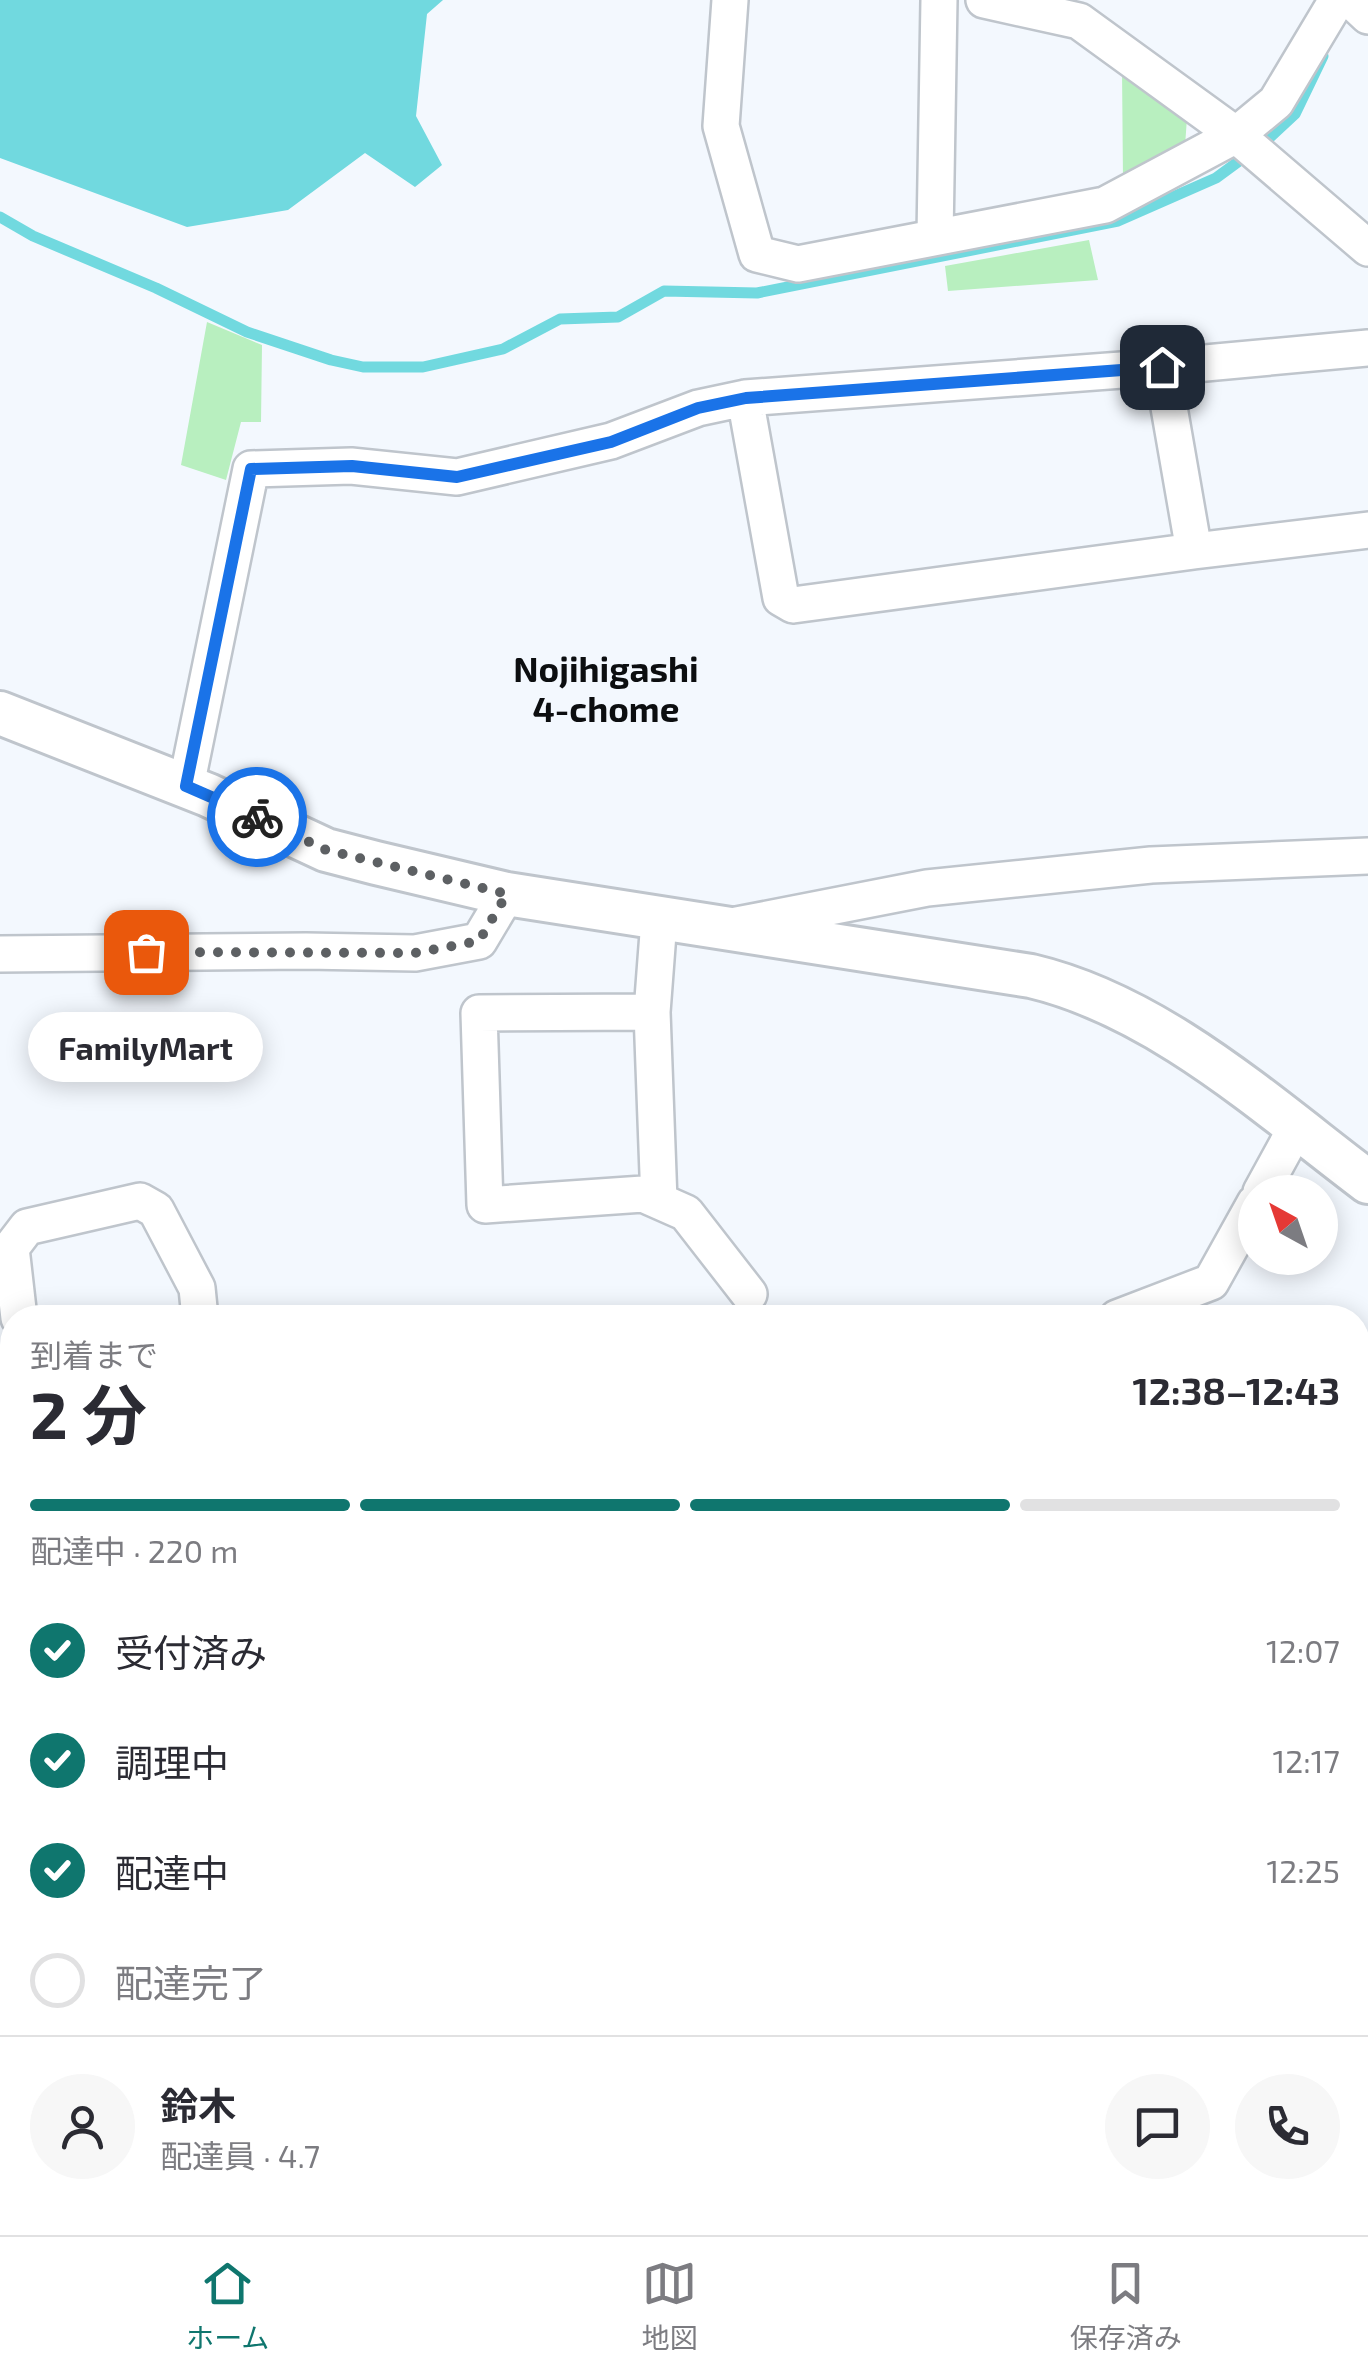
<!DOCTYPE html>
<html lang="ja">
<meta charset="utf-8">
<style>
:root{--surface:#fff;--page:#f7f7f7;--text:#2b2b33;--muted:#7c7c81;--line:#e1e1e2;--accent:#0f766e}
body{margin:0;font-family:"Exo 2","Noto Sans JP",sans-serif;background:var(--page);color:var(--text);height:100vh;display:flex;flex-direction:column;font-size:38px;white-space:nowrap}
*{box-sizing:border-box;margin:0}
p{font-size:32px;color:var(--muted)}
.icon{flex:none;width:55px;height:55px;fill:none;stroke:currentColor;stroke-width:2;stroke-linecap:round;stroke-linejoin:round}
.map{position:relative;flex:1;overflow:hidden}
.sheet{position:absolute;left:0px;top:1305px;width:1370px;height:930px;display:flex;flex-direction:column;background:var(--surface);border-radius:40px 40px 0 0;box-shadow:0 5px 25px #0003}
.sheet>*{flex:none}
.needle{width:65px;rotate:320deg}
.fabs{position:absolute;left:1238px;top:1175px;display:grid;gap:20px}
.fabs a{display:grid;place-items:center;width:100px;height:100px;border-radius:50%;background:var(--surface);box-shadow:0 5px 25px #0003;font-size:50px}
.pin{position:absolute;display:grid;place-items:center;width:85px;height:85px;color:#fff;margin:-42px;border-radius:20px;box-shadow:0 5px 15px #0006}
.courier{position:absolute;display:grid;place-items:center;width:100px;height:100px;margin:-50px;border:8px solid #1a73e8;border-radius:50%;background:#fff;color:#222;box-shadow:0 2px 12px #0007}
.bubble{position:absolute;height:70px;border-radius:35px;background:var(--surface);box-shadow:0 5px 25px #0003;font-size:32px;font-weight:700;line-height:70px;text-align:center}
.overview em{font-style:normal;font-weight:700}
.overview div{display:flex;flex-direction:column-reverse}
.overview{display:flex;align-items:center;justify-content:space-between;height:170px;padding:0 30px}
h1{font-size:65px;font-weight:700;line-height:75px}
.bar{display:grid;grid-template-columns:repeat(4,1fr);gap:15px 10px;align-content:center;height:120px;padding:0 30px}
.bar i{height:12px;border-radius:8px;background:var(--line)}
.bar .active{background:var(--accent)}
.bar p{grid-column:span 4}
.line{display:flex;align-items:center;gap:25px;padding:0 30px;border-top:2px solid var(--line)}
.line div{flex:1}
.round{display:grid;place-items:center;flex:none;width:105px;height:105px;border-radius:52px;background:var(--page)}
ol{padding:0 30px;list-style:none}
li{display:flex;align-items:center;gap:30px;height:110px}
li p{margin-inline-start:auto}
li .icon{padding:10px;border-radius:50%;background:var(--accent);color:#fff;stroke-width:4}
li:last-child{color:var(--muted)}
li i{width:55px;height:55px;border:5px solid var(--line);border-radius:50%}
.tabs{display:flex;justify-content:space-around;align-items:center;height:140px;border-top:2px solid var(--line);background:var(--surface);font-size:28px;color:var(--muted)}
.tabs a{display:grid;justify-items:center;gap:5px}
.tabs .active{color:var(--accent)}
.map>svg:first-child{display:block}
.green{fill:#b8efbf}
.water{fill:#71d9df}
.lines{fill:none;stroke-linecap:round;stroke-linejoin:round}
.stream{stroke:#71d9df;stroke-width:11}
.river{stroke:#71d9df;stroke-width:70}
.minor-casing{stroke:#bfc5cc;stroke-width:40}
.tertiary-casing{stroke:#bfc5cc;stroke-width:48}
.minor{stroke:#fff;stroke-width:35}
.tertiary{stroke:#fff;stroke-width:42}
.done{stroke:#5d6063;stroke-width:10;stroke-dasharray:0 18}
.route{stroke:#1a73e8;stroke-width:12}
.labels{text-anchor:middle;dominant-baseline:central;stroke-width:8;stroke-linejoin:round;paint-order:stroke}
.neighbourhood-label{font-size:35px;font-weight:bold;fill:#0c0e10;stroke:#f3f8fe}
</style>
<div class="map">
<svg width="1368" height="2235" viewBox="0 0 1368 2235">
<rect width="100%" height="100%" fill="#f3f8fe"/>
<path class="green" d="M1122,69L1187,118L1185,146L1123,181Z
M1089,240L1098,280L948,291L945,266Z
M207,322L262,345L261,422H241L226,480L181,465Z"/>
<path class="water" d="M0,0H443L427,14L416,116L442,165L415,187L365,153L288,210L187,227L0,158Z"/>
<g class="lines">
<path class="stream" d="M0,217L33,236L156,288L247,332L331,360L363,367H423L503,349L560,319L618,317L664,291L757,293L1118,221L1216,178L1265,142L1295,114L1323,56"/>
<path class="river" d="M1358,1832L1368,1834"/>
<defs>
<path id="minor" d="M730,0L721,126L757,254L798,264L1105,205L1236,135L1276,102L1337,0
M984,0L1079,21L1236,135L1368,248
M1351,0L1368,16
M935,236L939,0
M1162,367L1368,348
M1194,551L1368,530
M186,786L251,469L351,466L457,477L611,441L698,408L745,398L1162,367L1194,551L793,605L781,598L745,398
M737,925L927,888L1151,865L1368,856
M0,954L306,951L415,953L479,941L507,894
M652,1012L479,1013L485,1205L643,1194L686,1213L749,1294
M1261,1192L1296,1128
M659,1201L652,1012L659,920
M19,1318L11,1248L27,1227L140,1201L156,1210L197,1288L200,1318
M1117,1318L1211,1282L1255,1203
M0,1463L12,1461
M1358,1797L1368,1799
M0,1823L12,1830
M1358,1936L1368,1939
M1358,2172L1368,2175
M374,2222L384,2235
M942,2222L988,2235
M138,2235L146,2222"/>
<path id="tertiary" d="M0,713L208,795L326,850L376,863L507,894L1031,976C1158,1006 1266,1105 1368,1182"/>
</defs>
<use href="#minor" class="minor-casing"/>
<use href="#tertiary" class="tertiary-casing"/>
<use href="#minor" class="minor"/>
<use href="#tertiary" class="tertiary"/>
</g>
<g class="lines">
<path class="done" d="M146,952L415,953L479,941L507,894L326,850L257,817"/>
<path class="route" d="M257,817L186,786L251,469L352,466L457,477L611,442L698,408L746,398L1162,367"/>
</g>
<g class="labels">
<g class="neighbourhood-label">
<text x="606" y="668">Nojihigashi<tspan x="606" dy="40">4-chome</tspan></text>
</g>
</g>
</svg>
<div class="fabs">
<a><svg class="needle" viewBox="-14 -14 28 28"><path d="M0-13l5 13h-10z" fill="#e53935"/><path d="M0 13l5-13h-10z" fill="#7c7c81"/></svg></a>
</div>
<div class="pin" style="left:146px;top:952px;background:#ea580c"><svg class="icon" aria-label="bag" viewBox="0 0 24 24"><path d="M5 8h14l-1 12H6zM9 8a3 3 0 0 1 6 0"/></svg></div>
<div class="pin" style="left:1162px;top:367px;background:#1f2937"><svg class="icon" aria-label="home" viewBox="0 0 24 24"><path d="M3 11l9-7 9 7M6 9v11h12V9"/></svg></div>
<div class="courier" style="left:257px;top:817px"><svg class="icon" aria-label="bike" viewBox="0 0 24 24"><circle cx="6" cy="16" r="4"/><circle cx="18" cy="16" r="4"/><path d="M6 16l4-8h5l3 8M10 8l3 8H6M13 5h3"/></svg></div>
<div class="bubble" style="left:28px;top:1012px;width:235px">FamilyMart</div>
<section class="sheet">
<div class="overview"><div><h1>2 分</h1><p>到着まで</p></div><em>12:38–12:43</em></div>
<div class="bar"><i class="active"></i><i class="active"></i><i class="active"></i><i></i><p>配達中 · 220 m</p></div>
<ol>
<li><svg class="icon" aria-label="check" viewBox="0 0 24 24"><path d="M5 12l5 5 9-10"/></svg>受付済み<p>12:07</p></li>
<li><svg class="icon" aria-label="check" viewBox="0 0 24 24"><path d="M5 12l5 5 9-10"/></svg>調理中<p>12:17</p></li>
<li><svg class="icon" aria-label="check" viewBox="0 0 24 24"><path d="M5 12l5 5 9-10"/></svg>配達中<p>12:25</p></li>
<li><i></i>配達完了</li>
</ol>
<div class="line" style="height:180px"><a class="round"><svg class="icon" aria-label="person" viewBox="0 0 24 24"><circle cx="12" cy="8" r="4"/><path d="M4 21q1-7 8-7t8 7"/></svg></a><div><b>鈴木</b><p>配達員 · 4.7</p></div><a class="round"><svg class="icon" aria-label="chat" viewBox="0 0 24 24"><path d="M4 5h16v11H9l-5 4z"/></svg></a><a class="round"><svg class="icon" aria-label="phone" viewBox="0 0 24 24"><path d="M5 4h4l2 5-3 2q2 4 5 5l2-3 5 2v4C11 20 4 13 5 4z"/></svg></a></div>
</section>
</div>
<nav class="tabs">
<a class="active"><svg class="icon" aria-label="home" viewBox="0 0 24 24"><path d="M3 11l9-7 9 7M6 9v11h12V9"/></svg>ホーム</a>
<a><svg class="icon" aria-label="map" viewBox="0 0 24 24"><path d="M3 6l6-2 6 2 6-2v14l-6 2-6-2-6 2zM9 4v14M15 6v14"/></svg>地図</a>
<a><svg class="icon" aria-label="saved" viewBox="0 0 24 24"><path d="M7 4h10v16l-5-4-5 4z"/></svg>保存済み</a>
</nav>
